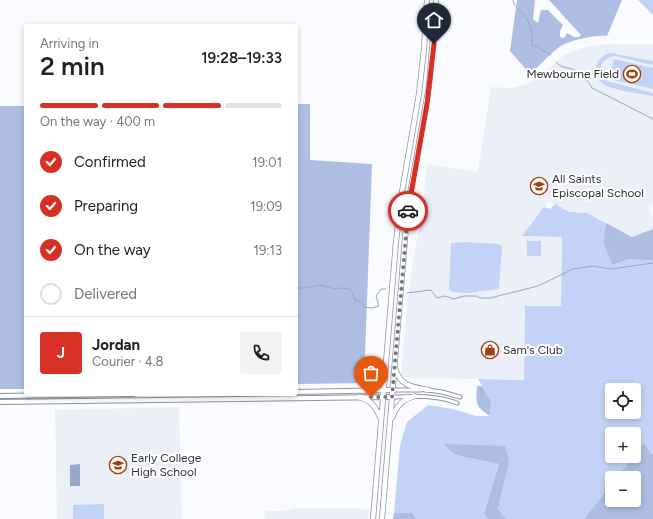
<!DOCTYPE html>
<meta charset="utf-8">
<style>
:root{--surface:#fff;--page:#f2f2f2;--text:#222;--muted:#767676;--line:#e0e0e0;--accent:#d93025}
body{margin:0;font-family:Figtree,sans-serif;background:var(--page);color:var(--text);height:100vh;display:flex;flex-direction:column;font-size:15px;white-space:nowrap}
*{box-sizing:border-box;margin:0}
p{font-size:13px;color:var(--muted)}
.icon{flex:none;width:22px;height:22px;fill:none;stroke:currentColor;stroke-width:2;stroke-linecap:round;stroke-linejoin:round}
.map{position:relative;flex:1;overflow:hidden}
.side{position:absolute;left:24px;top:24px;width:274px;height:372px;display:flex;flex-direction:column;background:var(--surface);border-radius:4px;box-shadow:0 2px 6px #0003}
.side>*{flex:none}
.fabs{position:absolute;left:605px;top:383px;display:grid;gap:8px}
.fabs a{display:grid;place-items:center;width:36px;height:36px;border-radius:4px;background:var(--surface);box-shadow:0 2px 6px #0003;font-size:20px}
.pin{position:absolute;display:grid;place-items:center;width:34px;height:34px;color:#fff;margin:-41px -17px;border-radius:50% 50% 50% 0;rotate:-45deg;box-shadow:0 0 4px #0007}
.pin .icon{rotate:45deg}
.courier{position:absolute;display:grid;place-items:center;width:40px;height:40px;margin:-20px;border:3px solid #d93025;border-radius:50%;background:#fff;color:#222;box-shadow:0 1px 5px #0007}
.summary em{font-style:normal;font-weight:600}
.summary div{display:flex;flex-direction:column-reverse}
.summary{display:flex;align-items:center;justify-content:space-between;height:68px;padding:0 16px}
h1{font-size:26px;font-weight:600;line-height:30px}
.bar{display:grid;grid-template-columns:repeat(4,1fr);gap:6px 4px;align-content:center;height:48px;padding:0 16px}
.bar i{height:5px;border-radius:3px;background:var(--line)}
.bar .active{background:var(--accent)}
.bar p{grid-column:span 4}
.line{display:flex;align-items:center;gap:10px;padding:0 16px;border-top:1px solid var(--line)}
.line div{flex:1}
.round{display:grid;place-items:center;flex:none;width:42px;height:42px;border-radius:4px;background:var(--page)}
ol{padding:0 16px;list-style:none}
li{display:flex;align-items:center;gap:12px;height:44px}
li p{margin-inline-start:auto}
li .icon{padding:4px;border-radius:50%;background:var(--accent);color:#fff;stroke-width:4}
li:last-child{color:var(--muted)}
li i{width:22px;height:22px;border:2px solid var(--line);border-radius:50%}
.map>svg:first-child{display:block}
.built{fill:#ebeff8}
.green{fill:#c3d3f8;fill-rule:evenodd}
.forest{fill:#aebee3}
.water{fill:#97a6ca}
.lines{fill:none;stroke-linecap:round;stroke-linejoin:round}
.stream{stroke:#97a6ca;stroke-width:1}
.minor-casing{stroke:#8e94a2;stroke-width:5}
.major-casing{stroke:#8e94a2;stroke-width:6}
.highway-casing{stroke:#8e94a2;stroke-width:6}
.minor{stroke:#fff;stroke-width:3}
.major{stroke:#fff;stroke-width:4}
.highway{stroke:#fff;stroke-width:4.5}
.done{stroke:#76787d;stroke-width:4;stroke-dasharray:0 7.2}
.route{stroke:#d93025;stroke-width:5}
.labels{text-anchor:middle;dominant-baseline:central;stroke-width:4;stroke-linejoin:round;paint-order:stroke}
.poi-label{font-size:12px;fill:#2f3137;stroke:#fff;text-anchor:start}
</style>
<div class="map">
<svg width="653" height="519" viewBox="0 0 653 519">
<rect width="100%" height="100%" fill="#fafbfe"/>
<path class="built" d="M611,44H653V204L649,210L653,217V229L632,237L588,213L569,212L549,201L522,236L562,237L561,306H525L524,380L406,378L401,375L407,306L415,250L423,204L427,164L478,172L491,87L512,88L527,84L535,80L563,56L572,51L590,46Z
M179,407L182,519H57L55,410Z
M294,508H355L366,509L369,510L368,519H265L264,513L266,511H284Z"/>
<path class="green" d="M638,0H653V15Z
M611,53L653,61V65L615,56L609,57L604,61C598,68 599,76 607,81L653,93V96C642,94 613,90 605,85C598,81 595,74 596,66C598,59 604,54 611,53Z
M614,59L653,68V89L609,79Z
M555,204L569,212L587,213L606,223L603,240L612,265L628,259L653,261V454H651L644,443L634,456V434H612V456H634L616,478H612V483L584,519H506L498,509L509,462L445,444L455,455L499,464L484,513L488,519H416L412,513H394L400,445L407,422L428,405L453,409L476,416H490L491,401L478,379L524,380L525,306H561L562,237L522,236L544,207L550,209ZM612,390H634V412H612Z
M527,241H541V256H527Z
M466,242L499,244L502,247L499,289L467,293L452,292L449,289L451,243Z
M104,504V519H73V505Z"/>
<path class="forest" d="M517,0H535L533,19L538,23L541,10H548L563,25L560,31V37L564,38L567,33L574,37H579L581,35L549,0H622L607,36C595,35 569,40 558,48C548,56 539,66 530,74L510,51Z
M296,104H310V160L372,164L364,383L296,384Z
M0,106H26V389H0Z
M606,223L632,237L653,229V261L629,259L612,265L603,241Z
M477,386H482L491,401L490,416C475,407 476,403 477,386Z
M644,443L651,454H653V519H584L612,483V500H634V478H616Z
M444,444L505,446L509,462L498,509L506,519H488L484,513L499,464L455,455Z
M394,513H412L416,519H393Z"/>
<path class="water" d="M80,464V486H70V465Z"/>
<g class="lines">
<path class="stream" d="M513,0C514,7 518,8 522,12C530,21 533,34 532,46H538L540,49L551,55
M556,62C563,70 567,66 577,71C584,75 588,81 592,88L653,119
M296,288H305L320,285L334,289L339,288L351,289L355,300L362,302L364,307L372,308L379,306L376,296L381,289H386
M407,293L431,290L437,298L445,296L454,299L464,296H477L480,298H490L538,286L573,269L593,266L611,269L653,263"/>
<defs>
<path id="minor" d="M393,390H421
M428,390L442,392L460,397
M392,397C414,396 436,395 457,403"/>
<path id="major" d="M296,392L393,390
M0,396L133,394
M0,402L392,397"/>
<path id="highway" d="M395,368C400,386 412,387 429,390
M363,391L375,383L384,369
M359,397C372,401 374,405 380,417
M392,418C397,405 402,400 415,396
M373,519L396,242L402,192L419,94L424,49L427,0
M382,519L406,226L409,200L429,86L436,0"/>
</defs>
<use href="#minor" class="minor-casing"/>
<use href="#major" class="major-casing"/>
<use href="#highway" class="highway-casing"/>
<use href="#minor" class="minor"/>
<use href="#major" class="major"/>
<use href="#highway" class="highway"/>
</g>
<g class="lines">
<path class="done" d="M371,397H392L408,211"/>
<path class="route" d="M408,211L427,104L434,44"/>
</g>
<defs>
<symbol id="stadium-ring" viewBox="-11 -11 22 22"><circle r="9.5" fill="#fff" stroke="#a43f11" stroke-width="1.5"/><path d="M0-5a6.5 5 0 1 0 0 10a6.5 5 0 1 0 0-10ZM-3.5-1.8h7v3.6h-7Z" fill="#a43f11"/></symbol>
<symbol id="school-ring" viewBox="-11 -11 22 22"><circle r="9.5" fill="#fff" stroke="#a43f11" stroke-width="1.5"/><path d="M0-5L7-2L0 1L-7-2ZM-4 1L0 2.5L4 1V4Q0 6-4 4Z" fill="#a43f11"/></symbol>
<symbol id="shop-ring" viewBox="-11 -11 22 22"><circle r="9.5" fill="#fff" stroke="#a43f11" stroke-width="1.5"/><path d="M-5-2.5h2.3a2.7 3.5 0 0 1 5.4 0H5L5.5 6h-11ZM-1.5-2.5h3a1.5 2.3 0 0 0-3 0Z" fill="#a43f11"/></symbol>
</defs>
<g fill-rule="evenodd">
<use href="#stadium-ring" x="622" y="64" width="20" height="20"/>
<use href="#school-ring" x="529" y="176" width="20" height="20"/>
<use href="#shop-ring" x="480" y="340" width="20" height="20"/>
<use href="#school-ring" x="108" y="455" width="20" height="20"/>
</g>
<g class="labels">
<g class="poi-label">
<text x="619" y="74" text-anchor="end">Mewbourne Field</text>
<text x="552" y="179">All Saints<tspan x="552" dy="14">Episcopal School</tspan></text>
<text x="503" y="350">Sam's Club</text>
<text x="131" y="458">Early College<tspan x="131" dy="14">High School</tspan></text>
</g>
</g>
</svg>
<div class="fabs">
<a><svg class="icon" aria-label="locate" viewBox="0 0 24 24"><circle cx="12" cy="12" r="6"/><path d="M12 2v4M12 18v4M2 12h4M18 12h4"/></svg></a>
<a>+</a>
<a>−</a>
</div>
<div class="pin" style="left:371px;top:397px;background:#ea580c"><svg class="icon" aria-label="bag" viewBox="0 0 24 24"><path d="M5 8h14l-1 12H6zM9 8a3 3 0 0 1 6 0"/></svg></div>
<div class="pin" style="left:434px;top:44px;background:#1f2937"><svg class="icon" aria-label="home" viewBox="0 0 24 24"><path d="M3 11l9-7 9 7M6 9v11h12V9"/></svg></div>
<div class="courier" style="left:408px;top:211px"><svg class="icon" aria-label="car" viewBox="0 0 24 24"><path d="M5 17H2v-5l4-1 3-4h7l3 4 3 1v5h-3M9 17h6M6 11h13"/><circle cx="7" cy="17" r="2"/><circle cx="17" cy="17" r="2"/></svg></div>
<section class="side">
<div class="summary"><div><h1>2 min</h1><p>Arriving in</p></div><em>19:28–19:33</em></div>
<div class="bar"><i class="active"></i><i class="active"></i><i class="active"></i><i></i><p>On the way · 400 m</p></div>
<ol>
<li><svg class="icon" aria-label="check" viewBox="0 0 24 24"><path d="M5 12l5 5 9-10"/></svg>Confirmed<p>19:01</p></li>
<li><svg class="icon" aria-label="check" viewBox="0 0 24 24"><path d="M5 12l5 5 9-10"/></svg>Preparing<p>19:09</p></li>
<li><svg class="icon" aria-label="check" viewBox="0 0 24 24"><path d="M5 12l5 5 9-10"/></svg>On the way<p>19:13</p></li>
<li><i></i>Delivered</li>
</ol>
<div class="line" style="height:72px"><b class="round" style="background:var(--accent);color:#fff">J</b><div><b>Jordan</b><p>Courier · 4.8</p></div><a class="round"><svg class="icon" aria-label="phone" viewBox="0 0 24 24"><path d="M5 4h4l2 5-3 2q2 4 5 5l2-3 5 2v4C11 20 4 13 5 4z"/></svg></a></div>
</section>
</div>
